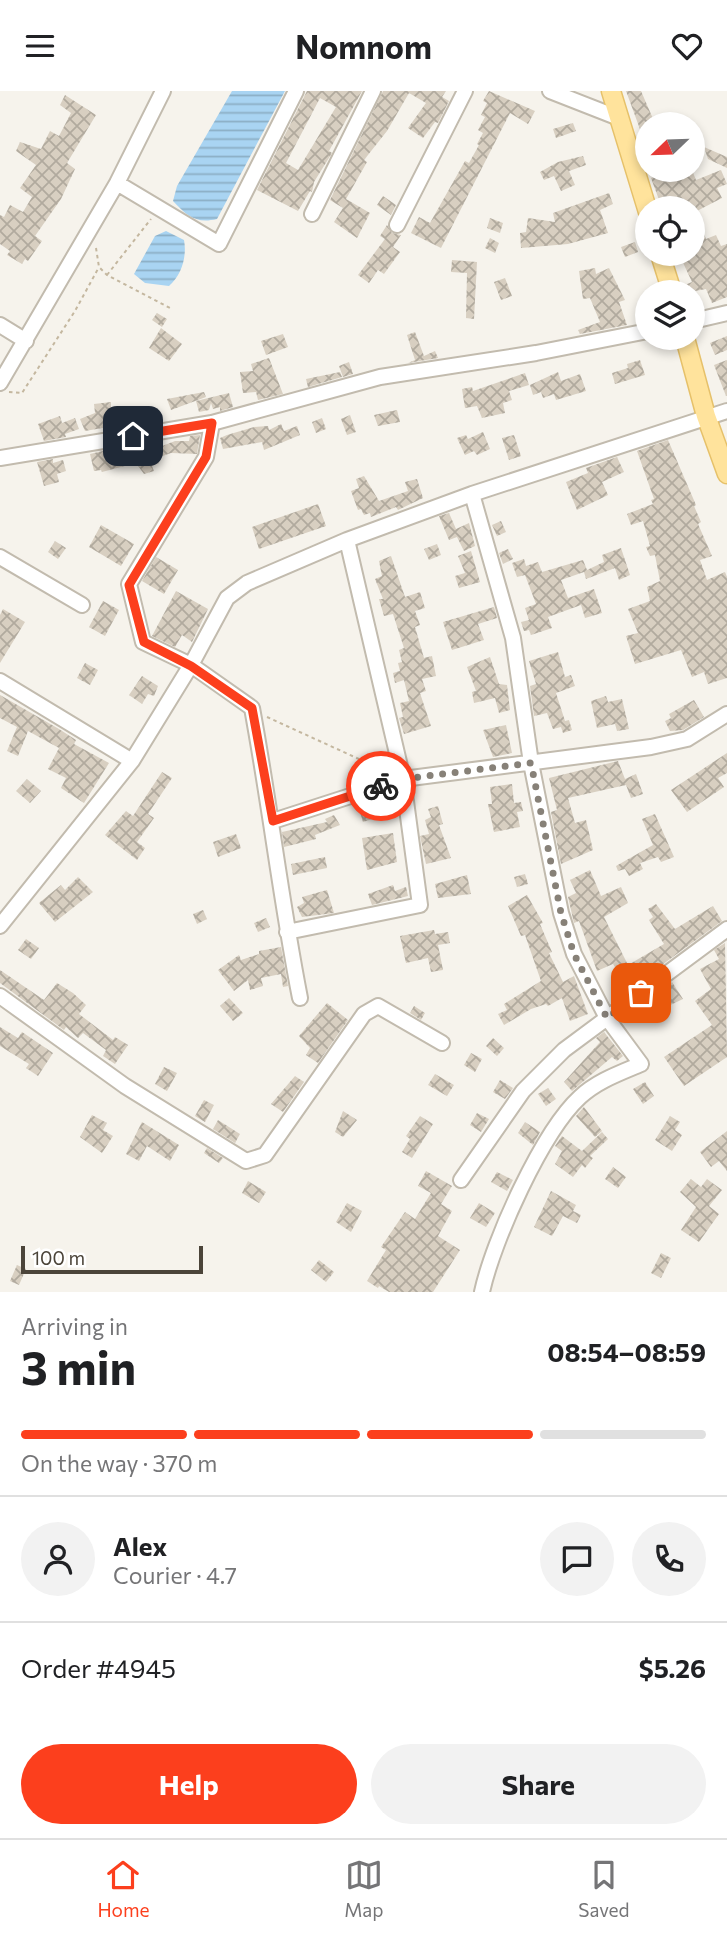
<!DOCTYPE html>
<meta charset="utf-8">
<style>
:root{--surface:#fff;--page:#f2f2f2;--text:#202124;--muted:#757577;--line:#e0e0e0;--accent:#fc3f1d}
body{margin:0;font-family:Commissioner,sans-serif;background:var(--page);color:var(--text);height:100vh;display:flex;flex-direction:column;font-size:26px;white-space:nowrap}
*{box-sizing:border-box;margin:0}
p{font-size:23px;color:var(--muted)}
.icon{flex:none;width:38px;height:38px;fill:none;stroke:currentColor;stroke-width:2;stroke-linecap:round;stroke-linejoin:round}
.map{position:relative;height:1201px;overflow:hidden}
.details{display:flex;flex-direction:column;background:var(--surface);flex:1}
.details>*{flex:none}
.needle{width:46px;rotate:247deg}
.tools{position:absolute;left:635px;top:21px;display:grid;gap:14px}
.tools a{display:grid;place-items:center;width:70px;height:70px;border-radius:50%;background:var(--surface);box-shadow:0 4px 10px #0003;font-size:35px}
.scale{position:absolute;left:21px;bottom:18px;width:182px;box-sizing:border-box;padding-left:7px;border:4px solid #4b4439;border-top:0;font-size:19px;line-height:24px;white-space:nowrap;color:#4b4439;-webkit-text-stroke:5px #fff;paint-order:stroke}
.pin{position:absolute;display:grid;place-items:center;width:60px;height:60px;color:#fff;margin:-30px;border-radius:14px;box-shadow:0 4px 10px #0006}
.courier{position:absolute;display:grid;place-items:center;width:70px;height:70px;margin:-35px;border:5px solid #fc3f1d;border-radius:50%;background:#fff;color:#222;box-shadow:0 2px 9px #0007}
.summary em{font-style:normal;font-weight:700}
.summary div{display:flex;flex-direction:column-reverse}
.summary{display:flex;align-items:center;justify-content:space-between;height:119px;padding:0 21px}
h1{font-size:46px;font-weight:700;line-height:52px}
.bar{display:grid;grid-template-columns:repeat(4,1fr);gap:10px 7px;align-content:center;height:84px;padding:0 21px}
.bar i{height:9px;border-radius:5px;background:var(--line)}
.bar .active{background:var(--accent)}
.bar p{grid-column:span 4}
.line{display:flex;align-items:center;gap:18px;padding:0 21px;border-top:2px solid var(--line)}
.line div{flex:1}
.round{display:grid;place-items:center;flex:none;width:74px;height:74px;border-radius:37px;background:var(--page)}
.cta{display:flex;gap:14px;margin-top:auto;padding:14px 21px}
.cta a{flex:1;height:80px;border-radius:42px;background:var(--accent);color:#fff;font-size:28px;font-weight:700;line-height:80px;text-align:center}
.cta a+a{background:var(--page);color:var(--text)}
header{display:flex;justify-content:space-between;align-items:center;height:91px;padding:0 21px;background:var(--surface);font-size:32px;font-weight:700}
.dock{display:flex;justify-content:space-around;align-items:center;height:98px;border-top:2px solid var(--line);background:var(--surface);font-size:19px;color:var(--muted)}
.dock a{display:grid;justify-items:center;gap:4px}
.dock .active{color:var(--accent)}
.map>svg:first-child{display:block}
.water{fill:url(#water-rules)}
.building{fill:url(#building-cross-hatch);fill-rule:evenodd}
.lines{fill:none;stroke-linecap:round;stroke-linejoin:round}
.minor-casing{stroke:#c2bbae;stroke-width:18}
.major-casing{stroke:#e6c16a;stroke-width:21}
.path{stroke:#c4b79f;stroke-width:2;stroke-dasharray:3.5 3.5;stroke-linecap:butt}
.minor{stroke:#fff;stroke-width:14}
.major{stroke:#ffe39c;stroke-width:18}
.done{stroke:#878178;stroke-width:7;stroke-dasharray:0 12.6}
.route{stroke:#fc3f1d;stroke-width:9}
</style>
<header><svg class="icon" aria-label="menu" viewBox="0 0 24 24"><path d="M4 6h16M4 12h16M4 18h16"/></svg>Nomnom<svg class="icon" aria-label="heart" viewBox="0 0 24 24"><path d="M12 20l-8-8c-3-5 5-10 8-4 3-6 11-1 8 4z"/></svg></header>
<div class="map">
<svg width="727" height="1201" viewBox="0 0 727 1201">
<defs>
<pattern id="water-rules" width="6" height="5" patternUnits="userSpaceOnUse" patternTransform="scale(1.75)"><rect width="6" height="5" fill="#a9d4f2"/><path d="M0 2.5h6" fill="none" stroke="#8caec5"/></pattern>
<pattern id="building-cross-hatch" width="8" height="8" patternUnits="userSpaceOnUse" patternTransform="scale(1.75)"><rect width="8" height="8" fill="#d8cfc1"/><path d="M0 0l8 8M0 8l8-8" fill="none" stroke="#b1aa9e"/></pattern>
</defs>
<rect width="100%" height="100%" fill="#f6f3ec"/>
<path class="water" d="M232,0H285L217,128C196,133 187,125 173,110L177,95Z
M166,140L184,149C187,165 182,184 169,195L145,192L134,183L155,145Z"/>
<path class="building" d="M307,0H362L329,60L332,62L314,91L312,101L310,100L298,120L257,99ZM320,7L336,16L298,79L286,72Z
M383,0H446L442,6L449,10L438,32L435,31L423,47L408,37L426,12L409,2L387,40L364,69L367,71L346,108L370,122L357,147L334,131L343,117L330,109Z
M489,0L535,20L528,33L510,22L441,157L411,142L419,126L430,132L465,70L469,72L479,54L477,53L483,42L478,39L485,26L481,24L487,12L483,10Z
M626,0H641L654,30L648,33V60Z
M65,4L96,24L67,72L75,78L61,108L35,145L42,150L28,170L25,168L22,173L7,164L10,160L0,153V124L4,126L10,114L23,121L32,106L20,97L36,74L16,60L20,51L41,58L50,40L59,45L71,22L60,14Z
M573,32L576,40L556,47L553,38Z
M704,56L727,66V77L708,68Z
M583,65L586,74L569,80L575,94L561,100L554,85L544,89L540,81L558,71Z
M674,79H692L696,89L721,79L727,93L717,97L722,107L695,121L706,148L716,144L721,155L727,153V206L712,212L706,198L690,201L687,193L692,191L679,163H693V117H662L651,87Z
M609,102L613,113L600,119L608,142L568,153L521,157L520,142L526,141L528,127L555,131L553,122Z
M383,105L396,114L391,124L377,114Z
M490,127L503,132L500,142L487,137Z
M387,134L392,142L401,144L393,156L400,161L384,183L378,179L369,192L358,184L385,148L380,145Z
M490,147L499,152L495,162L485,157Z
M635,151L638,161L625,166L621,156Z
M452,169L477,171L474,228L466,227L467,182L451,181Z
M595,177L596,183L609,177L625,209L619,211L627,234L580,243L578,239L600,231L590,207L583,208L579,180Z
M505,187L512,205L501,209L494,191Z
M157,222L167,228L162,236L152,229Z
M161,237L182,253L169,270L149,257Z
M415,241L424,265L435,260L438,267L408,272L415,269L407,244Z
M283,243L288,256L266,264L261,250Z
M727,245V259L715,264L710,252Z
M269,267L283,303L258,309L256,301L243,302L240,281L253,280L251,273Z
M640,269L645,284L615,293L612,282L628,277L627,273Z
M727,269V305H726L714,274Z
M349,271L353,283L343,286L339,275Z
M340,281L342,286L308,296L306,288Z
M558,281L561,290L580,283L586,300L556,309L554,303L543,307L541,301L533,304L530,294Z
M525,282L529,294L509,300L512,309L503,312L505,322L482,327L477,315L465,317L462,298L472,296L473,300Z
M204,301L206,306L171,319L167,308Z
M229,302L233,316L220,320V316L213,318L211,312L209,319L199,321L196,310Z
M111,311V318L132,315L134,325L125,327L126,333L85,340L80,328L95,322L94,313Z
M397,319L400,331L378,335L374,324Z
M350,324L356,341L347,344L341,328Z
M60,325L62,332L75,327L79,338L65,343L66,346L44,350L38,333Z
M322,327L326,338L316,342L312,331Z
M281,333L284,340L297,335L300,344L264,359L262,351L223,358L220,347L227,344L254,336L268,335L269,339Z
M483,341L490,358L477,364L474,360L465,364L457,347L466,344L468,348Z
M200,344L197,363L171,362L157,367L159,372L152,375L154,380L144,383L136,372L102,381L101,379L94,380L90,363L107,359L108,365L118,361L119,364L144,354L147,361L175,350H189L190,345Z
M514,344L521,365L509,369L502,347Z
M668,349L696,414L694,415L701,431L698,433L712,465L700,469L707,489L725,481L727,486V587L708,593L704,581L692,586L681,559L635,573L626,545L638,542L628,518L650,510L647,496L660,490L655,464L650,465L646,456L650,455L643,430L631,434L627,423L653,413L651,409L654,408L637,360Z
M617,366L624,381L602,391L608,404L577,419L566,391L588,382L586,377Z
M53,368V372L63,369L66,380L57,383L59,391L44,395L37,371Z
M364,385L379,410L408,400L405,391L417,388L423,407L398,419L396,416L371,426L370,422L364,424L361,418L358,419L351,400L359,397L356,388Z
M318,413L326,435L259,458L252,436Z
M449,422L456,438L469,432L475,455L464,460L457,446L449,449L439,425Z
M501,430L506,441L497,445L492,434Z
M101,434L134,453L121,475L89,456Z
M55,450L66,457L58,468L48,461Z
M437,453L441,464L429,469L424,458Z
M621,457L630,484L619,489L615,477L586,488L584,481L561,489L568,507L594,498L602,522L585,527L581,514L548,526L552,537L531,544L529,539L524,540L521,531L529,529L525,517L536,513L525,484L517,486L512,472L524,468L526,475L538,471L542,481L583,469L587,479L604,471L602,464Z
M508,458L513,468L503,473L499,462Z
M471,460L480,491L459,497L455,485L465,482L458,465Z
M391,465L405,506L420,501L425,517L415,520L420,534L415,536L424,567L432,565L436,585L422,588L426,600L420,602L431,635L404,643L399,627L403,626L400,612L409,610L404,589L395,592L393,582L400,580L398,572L402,571L399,559L404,557L393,523L384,525L379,508H383L375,488L382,485L379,470Z
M156,466L178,479L164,503L142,490Z
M176,500L208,518L192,551L182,544L175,556L152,545Z
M103,510L119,519L105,545L89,536Z
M494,516L497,527L478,533L484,549L452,559L443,531Z
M3,518L25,531L0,572V524Z
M558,561L565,586L571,584L575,595L556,602L565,630L569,629L572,639L563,642L561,636L553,638L547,622L534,625L530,595L536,593L529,570Z
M490,566L499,593L507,594L510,619L499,622L495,607L474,612L472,601L476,600L467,576Z
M85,572L98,579L90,594L77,587Z
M142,585L158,595L154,605L148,603L142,613L129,604Z
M0,604L59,638L76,649L74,653L109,672L84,712L61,697L66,687L48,678L59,657L28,640L18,665L7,660L17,636L0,627Z
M606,605L608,611L622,608L629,638L617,640L615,633L597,637L591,610Z
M694,609L704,626L683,639L670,640L665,630L671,627L669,623Z
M506,634L512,662L493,666L483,639Z
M727,662V682L718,687L724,696L687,721L671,699Z
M618,670L625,688L636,683L643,703L631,707L626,694L568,707L575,732L586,729L593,759L561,773L551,721L557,719L549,687Z
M162,681L172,687L148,723L154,727L137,751L145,757L137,769L105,744L126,720L133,725Z
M27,688L41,700L30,712L16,700Z
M512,693L514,712L521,711L523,720L517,721L520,736L494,741L488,713H492L490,696Z
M379,715L382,725L363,731L360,721Z
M438,715L443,733L439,734L451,767L426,773L420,745L429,743L425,729L431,726L428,718Z
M655,723L674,766L661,771L658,766L640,772L643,778L629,785L625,778L618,780L616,775L653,754L642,728Z
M334,724L340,734L315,744L316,748L284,756L282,741L327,731L325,728Z
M393,742L397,771L367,779L362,747Z
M236,743L241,757L218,766L213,751Z
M325,766L327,777L293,784L291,773Z
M590,779L601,805L621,796L628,812L604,826L628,874L664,853L649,829L653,826L648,818L656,813L675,838L713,815L722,830L629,898L613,873L597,880L579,830L574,832L568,806L576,802L570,789Z
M525,783L528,793L517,796L514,786Z
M467,784L471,803L438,807L435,793Z
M78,786L93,801L55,831L39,812L61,794L65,799Z
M393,794L395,800L406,796L408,805L372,814L368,803Z
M327,799L334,822L302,826L297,816L304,812L302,806Z
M527,804L543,832L540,833L552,861L549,862L563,891L574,885L588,923L570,930L562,907L548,915L546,913L531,918L504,934L498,923L507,919L504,913L541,890L525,844L521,845L508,815Z
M203,819L207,828L197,833L193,823Z
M266,827L270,836L258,841L254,832Z
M434,839L435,843L448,841L450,852L438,854L443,879L431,881L428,867L406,872L400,845Z
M26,848L39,857L31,868L18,859Z
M725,852L727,966L684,995L664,966L712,934L695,910L711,898L700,878L719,868L714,859Z
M281,856L288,895L283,896L281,883L261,887L263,895L250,899L248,889L234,900L218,879L239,864L241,869L259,863V860Z
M0,879L44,909L57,892L73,902L86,914L79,923L113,949L115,946L128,954L115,973L103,965L106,959L83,942L78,947L66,936L64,939L0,892Z
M672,891L683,908L635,931L631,922Z
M229,907L243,922L233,930L220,915Z
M327,912L348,929L318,972L306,964L310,957L299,945Z
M414,915L425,922L421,929L410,922Z
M0,936L18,947L22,941L53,962L38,985L26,977L29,973L0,955Z
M604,941L623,965L617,970L612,966L572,1000L564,991L600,951L596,947Z
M493,947L504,957L497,965L486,955Z
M471,962L482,968L475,981L464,974Z
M164,976L177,982L167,1000L155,993Z
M435,983L454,994L447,1005L428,994Z
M295,985L304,991L283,1021L271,1013Z
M500,989L513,997L505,1008L493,1001Z
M645,991L654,1005L643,1013L633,998Z
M548,997L556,1008L546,1015L538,1003Z
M204,1009L214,1014L205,1031L195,1025Z
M584,1016L602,1040L595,1046L576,1025Z
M343,1020L357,1029L343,1046L335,1041Z
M477,1022L489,1028L481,1041L470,1034Z
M92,1024L107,1032L103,1039L113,1045L102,1062L80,1046Z
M420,1025L433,1033L412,1067L402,1061L410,1048L406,1045Z
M670,1025L680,1031L675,1039L682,1044L672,1060L655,1049Z
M218,1029L240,1043L235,1052L213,1038Z
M142,1031L179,1054L170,1070L147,1055L139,1070L126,1063Z
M525,1031L540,1041L533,1054L518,1042Z
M727,1040V1080L719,1070L711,1076L700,1061Z
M602,1041L608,1048L590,1065L593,1067L585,1077L582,1074L573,1086L555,1073L562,1060L555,1055L562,1045L582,1060Z
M207,1057L223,1067L219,1072L204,1062Z
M613,1076L626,1086L618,1097L605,1088Z
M426,1080L452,1095L441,1113L452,1120L438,1145L460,1159L433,1201H389L379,1195L378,1197L367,1190L386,1159L381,1156L405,1121L415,1128L431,1102L418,1095Z
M497,1081L513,1089L507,1100L491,1091Z
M691,1088L701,1096L707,1088L722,1099L709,1115L719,1123L699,1151L681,1139L696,1116L680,1101Z
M248,1090L266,1101L259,1112L242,1102Z
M551,1100L576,1114L573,1120L581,1124L577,1132L563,1125L552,1145L534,1136Z
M347,1112L362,1120L351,1141L336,1131Z
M479,1112L495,1122L486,1136L470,1127Z
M661,1162L671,1167L661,1187L651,1182Z
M319,1169L334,1181L326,1191L311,1179Z
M17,1174L26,1178L19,1194L10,1190Z"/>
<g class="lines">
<defs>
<path id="minor" d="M550,0L619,27
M117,92L219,153L296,0
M312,123L373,0
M397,134L465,0
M693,230L727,222
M0,234L26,250
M0,292L117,92L163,0
M212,332L206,366L129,493L143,551L191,574L252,617C270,714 281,811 300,907
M0,367L212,332L380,286L536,262L648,240
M472,403L513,547L531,672L561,822L574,863L607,927L641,973C620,982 597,990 580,1006C542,1041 493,1150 482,1201
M0,466L82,514
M0,590L132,670
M273,730L403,688L651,656L687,648L727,623
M0,835L132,670L191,574L227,507L247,492L347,449L472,403L727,320
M287,841L420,814L403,688L347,449
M0,905L125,995L246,1070L265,1064L364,923L378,915L442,952
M461,1089L523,1000L564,959L727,838"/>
<path id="major" d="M611,0L648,121
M660,163L672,201
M685,247L706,325L727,383"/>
</defs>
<use href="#minor" class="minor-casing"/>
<use href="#major" class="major-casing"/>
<path class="path" d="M96,157L99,176L107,184L170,217
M107,184L151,128
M9,301L22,302L75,220L99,176
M267,626L383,679"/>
<use href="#minor" class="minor"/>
<use href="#major" class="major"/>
</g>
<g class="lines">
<path class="done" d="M381,695L403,688L531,672L561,822L574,863L607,927L641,902"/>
<path class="route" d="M133,345L212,332L206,366L129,494L144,551L191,575L252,617L273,730L381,695"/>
</g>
</svg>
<div class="tools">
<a><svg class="needle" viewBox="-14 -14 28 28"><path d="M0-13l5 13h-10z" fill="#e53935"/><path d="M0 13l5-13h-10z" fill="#757577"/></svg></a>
<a><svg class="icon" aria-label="locate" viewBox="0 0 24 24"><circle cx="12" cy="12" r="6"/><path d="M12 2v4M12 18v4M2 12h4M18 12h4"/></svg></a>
<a><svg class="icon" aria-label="layers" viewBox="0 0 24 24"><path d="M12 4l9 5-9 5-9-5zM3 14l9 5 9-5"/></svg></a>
</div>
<div class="scale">100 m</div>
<div class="pin" style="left:641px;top:902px;background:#ea580c"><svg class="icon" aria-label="bag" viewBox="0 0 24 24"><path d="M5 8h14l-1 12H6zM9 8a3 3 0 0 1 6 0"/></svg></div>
<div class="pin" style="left:133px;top:345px;background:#1f2937"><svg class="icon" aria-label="home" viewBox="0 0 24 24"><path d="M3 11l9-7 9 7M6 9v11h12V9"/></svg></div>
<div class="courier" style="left:381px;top:695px"><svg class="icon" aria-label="bike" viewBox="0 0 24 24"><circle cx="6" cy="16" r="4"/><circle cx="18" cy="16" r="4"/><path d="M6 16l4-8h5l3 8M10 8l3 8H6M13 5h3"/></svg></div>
</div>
<section class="details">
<div class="summary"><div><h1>3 min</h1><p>Arriving in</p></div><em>08:54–08:59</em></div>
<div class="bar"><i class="active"></i><i class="active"></i><i class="active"></i><i></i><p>On the way · 370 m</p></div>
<div class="line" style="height:126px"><a class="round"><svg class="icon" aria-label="person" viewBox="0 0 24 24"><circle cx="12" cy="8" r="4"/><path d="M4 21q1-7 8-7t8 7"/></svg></a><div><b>Alex</b><p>Courier · 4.7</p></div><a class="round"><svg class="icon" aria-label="chat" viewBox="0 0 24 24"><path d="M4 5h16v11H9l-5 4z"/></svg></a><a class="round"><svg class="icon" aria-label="phone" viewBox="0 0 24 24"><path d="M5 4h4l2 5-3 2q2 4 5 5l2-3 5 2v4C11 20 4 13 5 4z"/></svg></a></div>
<div class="line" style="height:91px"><div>Order #4945</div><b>$5.26</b></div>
<div class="cta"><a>Help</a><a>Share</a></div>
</section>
<nav class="dock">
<a class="active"><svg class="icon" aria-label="home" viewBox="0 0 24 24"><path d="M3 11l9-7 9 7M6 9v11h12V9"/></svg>Home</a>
<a><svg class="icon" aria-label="map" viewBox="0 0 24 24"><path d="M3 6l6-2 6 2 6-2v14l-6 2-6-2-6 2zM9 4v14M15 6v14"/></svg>Map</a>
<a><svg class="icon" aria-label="saved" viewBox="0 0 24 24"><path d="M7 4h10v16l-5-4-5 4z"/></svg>Saved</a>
</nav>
